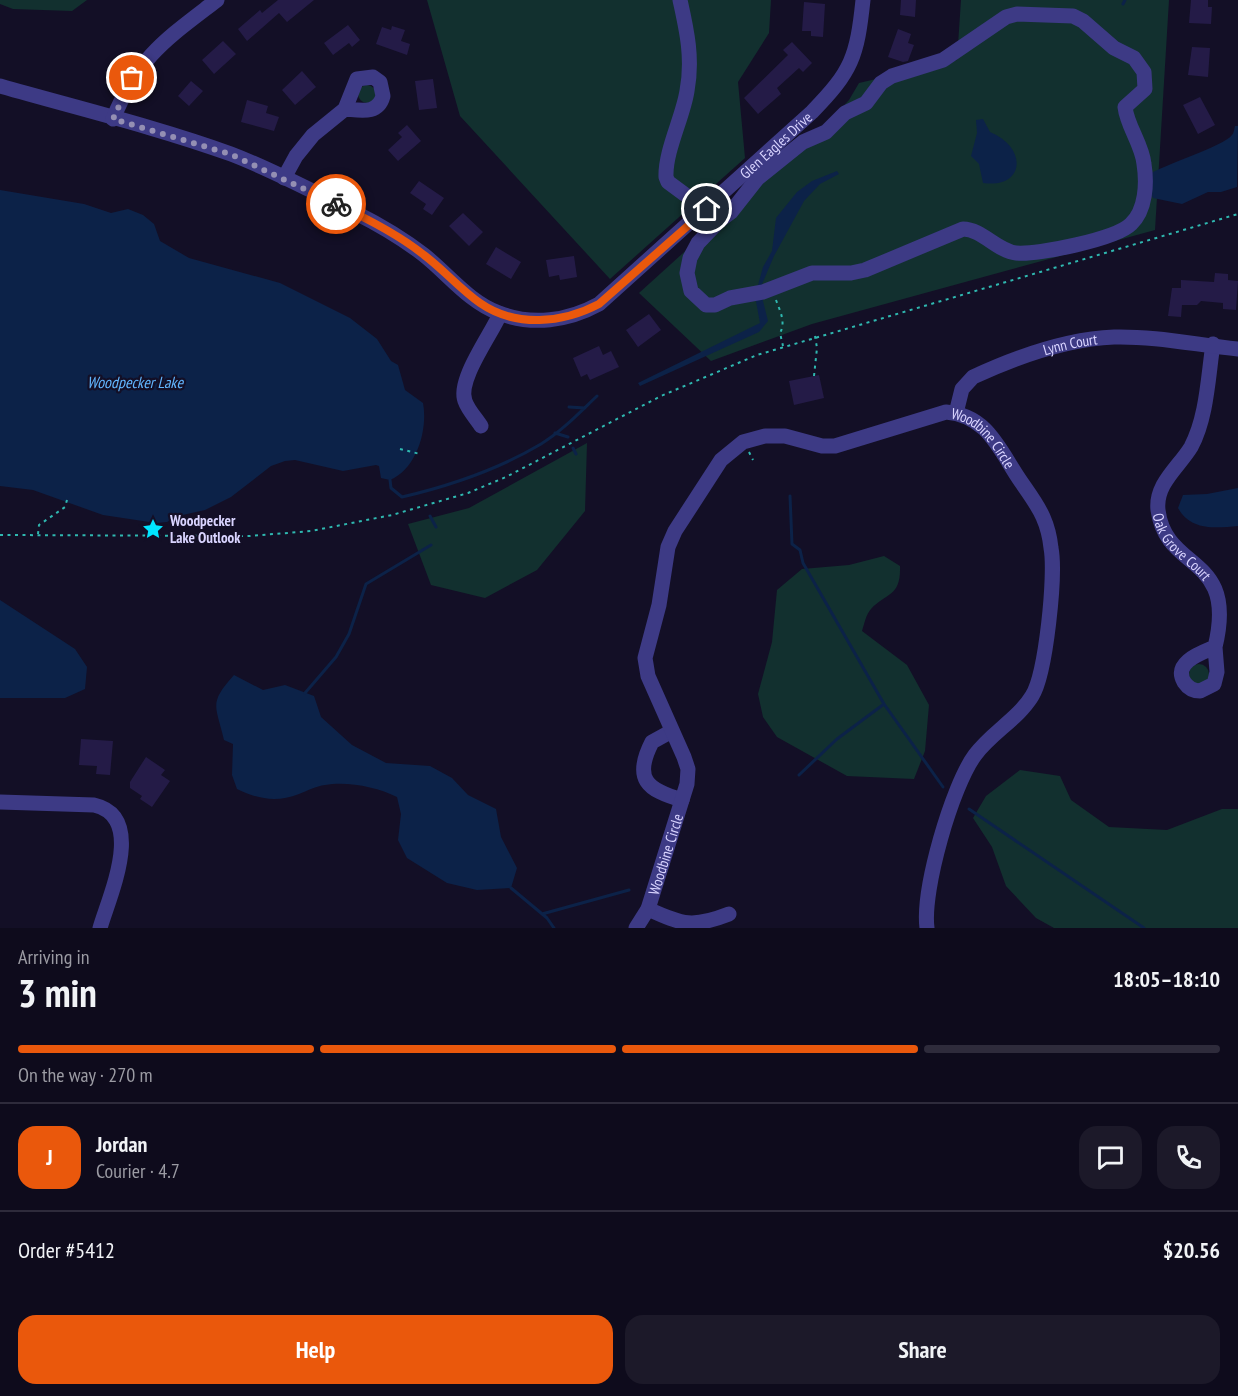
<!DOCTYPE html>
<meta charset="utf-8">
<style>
:root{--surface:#0e0b1c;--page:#1c1929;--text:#f1f3f6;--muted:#9b9ba3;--line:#2e2b3b;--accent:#ea580c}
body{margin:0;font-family:"PT Sans Narrow",sans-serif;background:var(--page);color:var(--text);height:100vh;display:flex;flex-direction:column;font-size:22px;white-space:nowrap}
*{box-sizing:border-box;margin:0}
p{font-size:20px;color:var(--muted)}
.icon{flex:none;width:33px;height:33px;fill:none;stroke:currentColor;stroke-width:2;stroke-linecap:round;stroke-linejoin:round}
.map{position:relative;height:928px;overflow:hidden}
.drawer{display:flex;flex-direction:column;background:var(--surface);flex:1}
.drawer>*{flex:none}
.pin{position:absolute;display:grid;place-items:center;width:51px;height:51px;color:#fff;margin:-26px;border:3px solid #fff;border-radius:50%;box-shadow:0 2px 6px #0007}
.courier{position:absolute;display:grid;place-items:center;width:60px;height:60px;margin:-30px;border:4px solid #ea580c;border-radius:50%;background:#fff;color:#222;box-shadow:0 2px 8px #0007}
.overview em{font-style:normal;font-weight:600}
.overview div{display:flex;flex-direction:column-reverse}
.overview{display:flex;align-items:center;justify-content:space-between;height:102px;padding:0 18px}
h1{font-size:39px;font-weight:600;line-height:45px}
.bar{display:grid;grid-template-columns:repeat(4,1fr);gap:9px 6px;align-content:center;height:72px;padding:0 18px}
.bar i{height:8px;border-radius:4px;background:var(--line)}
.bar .selected{background:var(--accent)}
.bar p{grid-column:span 4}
.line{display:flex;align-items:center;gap:15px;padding:0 18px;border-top:2px solid var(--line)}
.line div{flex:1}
.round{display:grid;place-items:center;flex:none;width:63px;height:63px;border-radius:18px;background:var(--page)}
.cta{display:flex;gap:12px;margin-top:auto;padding:12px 18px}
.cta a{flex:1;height:69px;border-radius:18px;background:var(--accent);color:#fff;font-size:24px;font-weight:600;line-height:69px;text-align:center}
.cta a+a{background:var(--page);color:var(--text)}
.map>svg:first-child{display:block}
.green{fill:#12302f}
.water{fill:#0c2248}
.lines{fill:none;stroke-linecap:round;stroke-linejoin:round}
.stream{stroke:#0c2248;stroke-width:3}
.building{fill:#241b47}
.path{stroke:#2fb8b0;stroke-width:2;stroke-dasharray:3 4.5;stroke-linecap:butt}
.minor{stroke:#3d3a85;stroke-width:15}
.done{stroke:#948fb3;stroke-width:6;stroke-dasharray:0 10.8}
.route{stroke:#ea580c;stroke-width:8}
.labels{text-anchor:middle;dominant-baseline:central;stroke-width:4.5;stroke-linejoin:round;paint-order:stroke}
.street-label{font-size:15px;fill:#d9d4ff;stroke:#130f26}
.poi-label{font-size:15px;font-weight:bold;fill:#d9d4ff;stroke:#130f26;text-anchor:start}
.water-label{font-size:16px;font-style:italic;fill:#62b6ff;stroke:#130f26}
</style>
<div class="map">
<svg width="1238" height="928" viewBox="0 0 1238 928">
<rect width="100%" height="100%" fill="#130f26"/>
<path class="green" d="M0,0H87L72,11L13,9L0,4Z
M427,0H771L769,33L738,82L745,158L610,279L460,116Z
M961,0H1169L1155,230L812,324L711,361L639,293L833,117L849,100L859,83L957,60Z
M358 94a9 9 0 1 1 18 0a9 9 0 1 1-18 0Z
M587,443L585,511L537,570L485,598L431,585L408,524L469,508Z
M884,556L900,566C901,597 887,592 871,609C866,614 864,625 862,631L907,665L929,705L925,751L914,779L847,776L777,737L763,717L758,694L772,642L777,590L802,569L849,565Z
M1189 674a10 10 0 1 1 20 0a10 10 0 1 1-20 0Z
M1020,770L1060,776L1071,800L1109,827L1167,830L1222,809H1238V928H1054L1036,918L1006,886L992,847L973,818L986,796Z"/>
<path class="water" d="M983,119L990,132C1029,148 1024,189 983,183L979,164L971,156L977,133L976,120Z
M1235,126H1238L1237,187L1221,192H1208L1182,204L1153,198L1148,188L1146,176C1163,165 1224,146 1232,135C1234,133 1234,129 1235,126Z
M837,171L839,174L820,184L804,201L774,256L760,289L768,321L759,332L640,386L638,383L760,323L755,296L763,267L772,251L776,218L797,192L812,181Z
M0,190L84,204L111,213L128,209L143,215L154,224L160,241L189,258L280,283L350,318L377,339L391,361L398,365L405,390L423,403C428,429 417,469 390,480L381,478L379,466L376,465L343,471L295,460L285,461L271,466L231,497L205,510L178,516L167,522L156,523L103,515L33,490L0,486Z
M1238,488V526C1215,528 1191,531 1178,508L1183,495L1207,494Z
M0,600L75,649L87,667L85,689L65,698H0Z
M234,675L263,690L285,685L314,696L321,717L352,745L386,763L430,766L452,778L468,795L496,809L501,837L517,868L511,888L477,890L447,883L407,858L398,840L401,814L397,797C377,787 347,781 325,785C316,786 307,791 299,794C276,803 258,799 237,789L232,775L233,744L224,740C216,705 208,704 234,675Z"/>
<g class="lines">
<path class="stream" d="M1123,4L1125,0
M569,407L585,408
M555,433L568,437
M573,448L576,454
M390,480L391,488L402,497C449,486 499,469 541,444C562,431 579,413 597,396
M790,496L792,544L800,550L803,563L884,704L943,787
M430,516L436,527
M305,693L336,657L349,634L366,584L431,545
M799,775L837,739L884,704
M969,809L1144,928
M511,888L547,918L554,928
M542,914L629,890"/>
</g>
<path class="building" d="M278,0H314L287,22L279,13L247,41L238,29L260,10L262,13Z
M901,0H916L915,17L900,15Z
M1191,0H1208V7H1212L1211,24L1189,23Z
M804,2L825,4L823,37L811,36V31H802Z
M348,25L360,40L352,47L349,43L333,55L324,43Z
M392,26L405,30L401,41L410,44L407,55L376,44L382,27L391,30Z
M898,29L911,34L908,43L914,45L908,61L903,62L888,57Z
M223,41L236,54L214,74L202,60Z
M792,42L812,63L803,72L799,68L777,88L781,94L758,114L744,98L788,55L783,50Z
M1192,47L1210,48L1208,77L1188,75Z
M302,71L316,87L295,105L282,90Z
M433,79L437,108L419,110L415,81Z
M191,81L203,91L189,106L178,96Z
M1200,97L1215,125L1198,134L1183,105Z
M247,100L268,106L266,113L279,117L274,131L241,122Z
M407,125L421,141L398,161L388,150L402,137L398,133Z
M419,181L444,198L432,215L423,209L426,204L410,193Z
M463,213L483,232L469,246L449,226Z
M496,247L521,262L511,279L486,264Z
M574,256L577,277L560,280L559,275L549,277L546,260Z
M1215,273L1228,274V280L1238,281L1236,310L1223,309V303L1201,301L1197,305H1182L1181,317L1168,316L1172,288H1181V280L1214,282Z
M649,314L661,330L638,347L626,330Z
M599,346L603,355L611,351L619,367L590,380L587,374L581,377L573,358Z
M819,375L824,398L794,405L789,381Z
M81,739L113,741L110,775L96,774L97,766L79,765Z
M146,757L165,770L161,775L170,781L152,807L140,799L142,796L130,788V782Z"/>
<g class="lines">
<path class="path" d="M776,300C780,311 786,322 780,333L783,346
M814,376L817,348L815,336
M400,449L420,454
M749,452L753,460
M38,534L39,525L65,507L67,500
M0,535L250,536L311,531L392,515L468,493L506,477L661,396L757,355L1238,214
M152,536L153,529"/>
<g class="minor">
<path d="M680,0C687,31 693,59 687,91C683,117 665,151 666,177L668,182L714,216"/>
<path d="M1017,14L1073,16L1083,21L1114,48L1134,58L1144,72L1145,89L1125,107C1127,126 1142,144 1144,164C1147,183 1146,210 1131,224C1116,239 1038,255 1016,253C997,251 982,229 963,229L865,270L851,273H812L763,292L730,298L715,305H706L691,291L687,273L690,258L698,243L719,221L731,212L757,179L803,142L826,132L845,113L866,103L881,83L892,76L943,60L1006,17Z"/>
<path id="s1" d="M0,86C77,108 156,127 231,154C273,170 314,192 354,212C378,224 402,238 424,255C448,274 469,302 499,313C532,326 568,321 599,304L812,112C852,71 857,57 863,0"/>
<path d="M113,119C139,56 165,40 217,0"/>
<path d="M284,178L296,156L313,135L345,109L357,79L373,77L380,82L383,96C378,115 360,110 345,109"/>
<path id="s2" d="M1213,344C1208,377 1207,417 1191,447C1179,467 1155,484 1158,510C1166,573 1238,553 1215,647C1201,653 1173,662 1184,682C1188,688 1194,691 1200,691L1214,684L1217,672L1215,647"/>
<path id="s3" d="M956,413L962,389L973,377C1016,357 1066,339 1114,337C1155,336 1197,345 1238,349"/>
<path d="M481,426C476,418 468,410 465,401C457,380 491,335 500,314"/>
<path d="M672,731L652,742C633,779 647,790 682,800"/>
<path d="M0,802L94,805C146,817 110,894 100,928"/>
<path d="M648,909C683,925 693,928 729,914"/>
<path id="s4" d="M636,928L648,909L687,784L688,769L684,757L648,676L645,658L659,605L668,547L675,531L721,460L743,442L765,436H785L822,446H835L946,412C983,415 996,442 1014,471C1023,486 1036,501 1043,517C1047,526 1050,538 1051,548C1056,574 1046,674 1032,696C1018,719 991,733 975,755C952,786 922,890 927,928"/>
</g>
</g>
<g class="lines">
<path class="done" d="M132,78L113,119L230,154L336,204"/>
<path class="route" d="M336,204C366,218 398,234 424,255C444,270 460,289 480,303C516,328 563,323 599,304L707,209"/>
</g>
<defs>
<symbol id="sight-bare" viewBox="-9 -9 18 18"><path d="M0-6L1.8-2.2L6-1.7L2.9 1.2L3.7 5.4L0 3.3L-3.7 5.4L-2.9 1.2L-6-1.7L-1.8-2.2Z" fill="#00e5ff" stroke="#130f26" stroke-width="2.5" paint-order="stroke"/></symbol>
</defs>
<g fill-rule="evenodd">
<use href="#sight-bare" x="138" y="514" width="30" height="30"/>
</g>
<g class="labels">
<g class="street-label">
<text stroke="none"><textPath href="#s1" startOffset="896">Glen Eagles Drive</textPath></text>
<text stroke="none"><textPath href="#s3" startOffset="144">Lynn Court</textPath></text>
<text stroke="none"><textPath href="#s4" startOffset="790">Woodbine Circle</textPath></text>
<text stroke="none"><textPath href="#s2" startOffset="224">Oak Grove Court</textPath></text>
<text stroke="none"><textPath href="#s4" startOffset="80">Woodbine Circle</textPath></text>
</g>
<g class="poi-label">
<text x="170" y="520">Woodpecker<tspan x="170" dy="17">Lake Outlook</tspan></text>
</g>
<g class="water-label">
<text x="135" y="382">Woodpecker Lake</text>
</g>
</g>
</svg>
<div class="pin" style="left:132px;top:78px;background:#ea580c"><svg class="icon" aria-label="bag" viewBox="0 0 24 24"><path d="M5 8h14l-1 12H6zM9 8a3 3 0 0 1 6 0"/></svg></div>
<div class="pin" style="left:707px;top:209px;background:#1f2937"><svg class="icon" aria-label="home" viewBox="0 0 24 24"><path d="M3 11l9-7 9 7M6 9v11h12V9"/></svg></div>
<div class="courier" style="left:336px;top:204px"><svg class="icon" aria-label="bike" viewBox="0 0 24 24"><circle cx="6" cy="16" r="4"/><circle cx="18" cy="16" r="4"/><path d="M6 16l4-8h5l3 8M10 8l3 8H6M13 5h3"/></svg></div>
</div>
<section class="drawer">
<div class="overview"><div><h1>3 min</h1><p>Arriving in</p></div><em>18:05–18:10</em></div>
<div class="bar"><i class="selected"></i><i class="selected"></i><i class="selected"></i><i></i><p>On the way · 270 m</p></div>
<div class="line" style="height:108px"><b class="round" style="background:var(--accent);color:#fff">J</b><div><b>Jordan</b><p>Courier · 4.7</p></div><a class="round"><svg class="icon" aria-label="chat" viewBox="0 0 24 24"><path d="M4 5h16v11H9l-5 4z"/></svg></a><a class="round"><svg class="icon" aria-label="phone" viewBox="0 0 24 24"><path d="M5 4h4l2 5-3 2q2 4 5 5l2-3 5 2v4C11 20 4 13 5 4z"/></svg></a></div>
<div class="line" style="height:78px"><div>Order #5412</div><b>$20.56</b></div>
<div class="cta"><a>Help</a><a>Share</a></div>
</section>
